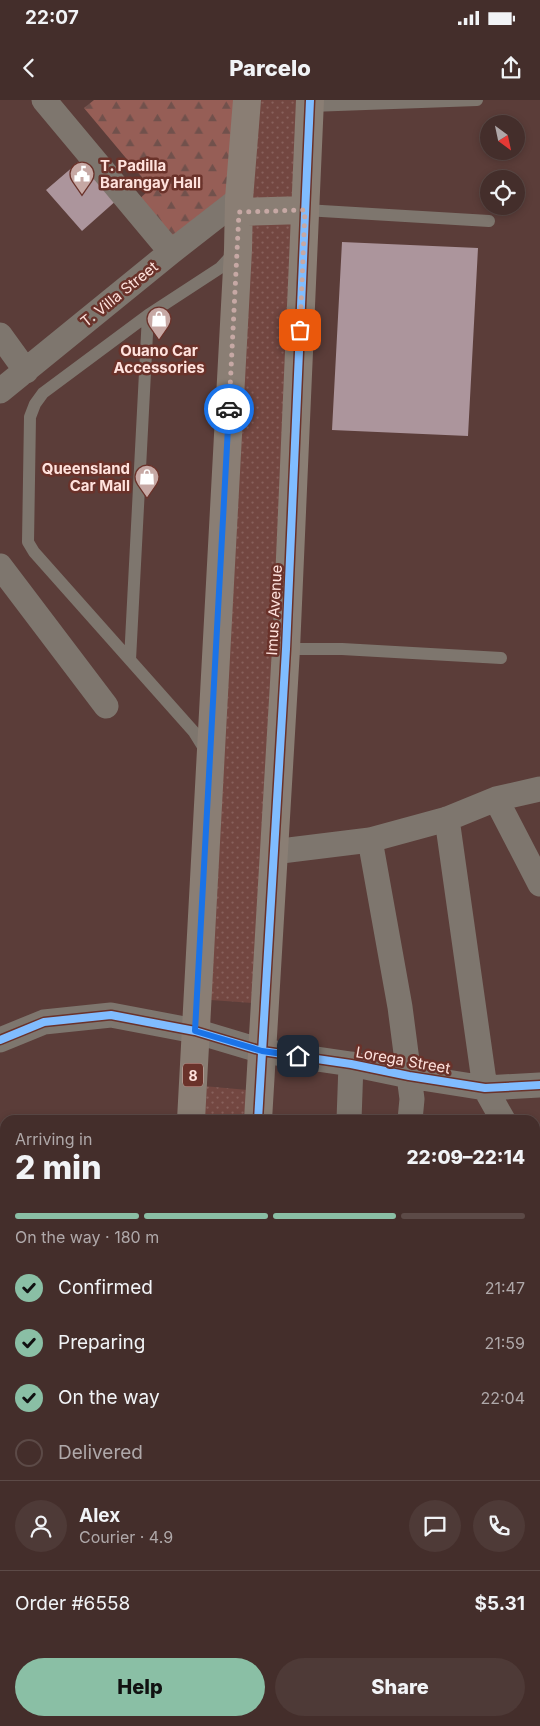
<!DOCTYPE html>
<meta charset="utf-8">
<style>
:root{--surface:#442e2b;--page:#4e3a37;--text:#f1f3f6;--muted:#afa8a9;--line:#5c4a47;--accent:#8abfa5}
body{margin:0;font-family:Inter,sans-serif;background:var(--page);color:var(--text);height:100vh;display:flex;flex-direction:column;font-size:19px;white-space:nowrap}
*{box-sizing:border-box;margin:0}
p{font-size:16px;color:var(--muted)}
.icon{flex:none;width:28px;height:28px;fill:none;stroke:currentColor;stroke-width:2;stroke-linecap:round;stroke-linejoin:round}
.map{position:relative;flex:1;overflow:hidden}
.sheet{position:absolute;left:0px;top:1015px;width:540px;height:611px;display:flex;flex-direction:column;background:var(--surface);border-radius:15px 15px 0 0;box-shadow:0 2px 8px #0003,0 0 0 1px var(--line)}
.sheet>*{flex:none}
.needle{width:32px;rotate:147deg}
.fabs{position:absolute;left:480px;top:15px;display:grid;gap:10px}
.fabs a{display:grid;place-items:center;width:45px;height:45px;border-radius:50%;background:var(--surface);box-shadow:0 2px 8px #0003,0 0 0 1px var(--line);font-size:25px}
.pin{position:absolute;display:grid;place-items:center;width:42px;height:42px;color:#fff;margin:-21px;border-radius:10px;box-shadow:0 2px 8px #0006}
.courier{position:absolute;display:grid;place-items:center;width:50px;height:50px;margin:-25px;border:4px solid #1a73e8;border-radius:50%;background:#fff;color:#222;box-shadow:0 1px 6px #0007}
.headline em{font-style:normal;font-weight:800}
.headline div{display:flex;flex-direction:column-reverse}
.headline{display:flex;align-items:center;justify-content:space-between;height:85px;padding:0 15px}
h1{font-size:32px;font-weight:800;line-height:38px}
.bar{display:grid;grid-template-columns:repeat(4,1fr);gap:8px 5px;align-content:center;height:60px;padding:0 15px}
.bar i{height:6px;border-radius:4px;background:var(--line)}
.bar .selected{background:var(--accent)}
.bar p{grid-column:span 4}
.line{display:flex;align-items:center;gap:12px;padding:0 15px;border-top:1px solid var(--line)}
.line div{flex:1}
.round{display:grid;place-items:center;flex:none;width:52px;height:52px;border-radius:26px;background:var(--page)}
ol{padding:0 15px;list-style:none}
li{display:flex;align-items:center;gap:15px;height:55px}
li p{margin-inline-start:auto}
li .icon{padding:5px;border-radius:50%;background:var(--accent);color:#111;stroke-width:4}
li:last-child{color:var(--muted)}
li i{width:28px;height:28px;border:2px solid var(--line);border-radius:50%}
.button{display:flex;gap:10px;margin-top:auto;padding:10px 15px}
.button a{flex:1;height:58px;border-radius:30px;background:var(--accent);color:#111;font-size:20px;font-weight:800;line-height:58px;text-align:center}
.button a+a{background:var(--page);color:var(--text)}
.status{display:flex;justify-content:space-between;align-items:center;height:35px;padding:0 25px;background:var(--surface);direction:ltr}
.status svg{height:14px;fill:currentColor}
header{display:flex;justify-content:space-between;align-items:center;height:65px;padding:0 15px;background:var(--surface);font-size:22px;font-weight:800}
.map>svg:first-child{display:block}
.grass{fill:url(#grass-dots)}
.forest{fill:url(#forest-firs)}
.building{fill:#ac959c}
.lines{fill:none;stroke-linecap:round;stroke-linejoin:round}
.lane{stroke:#7e766e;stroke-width:12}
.street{stroke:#7e766e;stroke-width:25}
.secondary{stroke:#898177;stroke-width:28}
.primary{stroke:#8a7e74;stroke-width:28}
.cycleway-casing{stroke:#6a322a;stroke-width:11}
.cycleway{stroke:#80bcff;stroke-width:8}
.done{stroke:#c6a8a4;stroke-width:5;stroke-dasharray:0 9}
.route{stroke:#1a73e8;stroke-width:6}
.labels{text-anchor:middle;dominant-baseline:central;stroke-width:5;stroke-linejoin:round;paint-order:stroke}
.shield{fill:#6a322a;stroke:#d2ada7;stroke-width:1}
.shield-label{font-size:14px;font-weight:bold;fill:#ffe2dd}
.poi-label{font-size:15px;font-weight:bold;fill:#ffe2dd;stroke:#6a322a;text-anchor:start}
.street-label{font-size:15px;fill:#ffe2dd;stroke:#6a322a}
</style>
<div class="status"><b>22:07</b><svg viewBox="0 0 49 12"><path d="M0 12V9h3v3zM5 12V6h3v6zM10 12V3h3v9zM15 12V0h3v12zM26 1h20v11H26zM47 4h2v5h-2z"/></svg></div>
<header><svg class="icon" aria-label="back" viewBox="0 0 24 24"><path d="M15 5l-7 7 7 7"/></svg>Parcelo<svg class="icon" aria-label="share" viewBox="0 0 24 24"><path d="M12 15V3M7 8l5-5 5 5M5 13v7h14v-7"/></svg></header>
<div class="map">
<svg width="540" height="1626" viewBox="0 0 540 1626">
<defs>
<pattern id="grass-dots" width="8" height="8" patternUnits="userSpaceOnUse" patternTransform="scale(1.25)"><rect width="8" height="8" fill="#734741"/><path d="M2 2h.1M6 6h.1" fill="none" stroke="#88615c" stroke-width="1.8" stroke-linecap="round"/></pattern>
<pattern id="forest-firs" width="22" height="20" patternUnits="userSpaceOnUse" patternTransform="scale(1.25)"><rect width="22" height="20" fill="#965e56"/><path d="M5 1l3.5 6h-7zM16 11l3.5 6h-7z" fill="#71514c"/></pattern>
</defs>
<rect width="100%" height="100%" fill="#5b3d39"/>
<path class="grass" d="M247,0H309L265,904L197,899Z
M192,985L260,991L258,1020H191Z
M540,1353V1517L535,1513V1358Z
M149,1621H216V1626H148Z"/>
<path class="forest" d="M94,0H246L239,99L171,152L132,106L151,88L84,8Z"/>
<path class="building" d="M82,59L118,99L82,131L46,90Z
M342,142L478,148L468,336L332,330Z
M389,1621H456L451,1626H384Z"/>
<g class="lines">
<path class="lane" d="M310,6L477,0
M305,110L489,121
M286,549H342L501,558
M130,560L148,215
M207,653L194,632L34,452L28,442L30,317L35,304L43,293L148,215L220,168L234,153"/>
<path class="street" d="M44,0L171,152
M0,235L26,271
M0,291L171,152L239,99
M0,466L106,606
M496,699L540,784
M447,719L485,988L503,1020
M370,740L400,907L412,999L410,1020
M273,752L370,740L447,719L496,699L540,689
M0,940L44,922L111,915L195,931L262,951L351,964L409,976L485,988L540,985
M349,1020L351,964
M535,1072L540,1079
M535,1186L540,1192
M535,1529L540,1533
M535,1617L540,1622
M375,1626L377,1621"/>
<path class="secondary" d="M0,1327H5
M0,1368H5"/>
<path class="primary" d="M239,112L305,110
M191,1020L238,150L239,99L247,0
M258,1020L286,549L310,0
M156,1626V1621
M217,1626V1621"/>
<defs>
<path id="cycleway" d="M0,940L44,922L111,915L195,931L262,951L351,964L409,976L485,988L540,985
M258,1020L286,549L310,0"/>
</defs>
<use href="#cycleway" class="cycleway-casing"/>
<use href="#cycleway" class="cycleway"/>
</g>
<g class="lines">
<path class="done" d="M229,309L239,112L305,110L300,230"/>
<path class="route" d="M229,309L195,931L262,951L298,956"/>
</g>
<defs>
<symbol id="civic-pin" viewBox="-11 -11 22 30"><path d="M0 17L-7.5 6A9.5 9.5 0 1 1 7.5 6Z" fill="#c6a8a4" stroke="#6a322a"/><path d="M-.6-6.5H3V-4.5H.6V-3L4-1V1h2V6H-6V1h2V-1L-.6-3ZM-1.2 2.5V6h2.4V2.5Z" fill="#fff"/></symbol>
<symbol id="shop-pin" viewBox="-11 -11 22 30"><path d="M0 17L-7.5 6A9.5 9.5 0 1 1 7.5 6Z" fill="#c6a8a4" stroke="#6a322a"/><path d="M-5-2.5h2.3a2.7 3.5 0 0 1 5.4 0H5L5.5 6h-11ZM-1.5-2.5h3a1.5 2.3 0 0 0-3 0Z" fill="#fff"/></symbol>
</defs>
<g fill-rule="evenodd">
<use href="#civic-pin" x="68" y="60" width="28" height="38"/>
<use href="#shop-pin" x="145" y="205" width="28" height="38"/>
<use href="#shop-pin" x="133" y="363" width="28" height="38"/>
</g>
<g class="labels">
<rect class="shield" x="183" y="963.5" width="20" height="23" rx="4"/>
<g class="shield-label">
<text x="193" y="975">8</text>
</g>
<g class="poi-label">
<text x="100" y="65">T. Padilla<tspan x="100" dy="17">Barangay Hall</tspan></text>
<text x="159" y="250" text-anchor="middle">Ouano Car<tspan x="159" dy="17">Accessories</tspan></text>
<text x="130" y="368" text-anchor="end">Queensland<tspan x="130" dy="17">Car Mall</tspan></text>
</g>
<g class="street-label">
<text transform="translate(119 194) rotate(-39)">T. Villa Street</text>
<text transform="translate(274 510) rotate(-87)">Imus Avenue</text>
<text transform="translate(403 960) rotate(10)">Lorega Street</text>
</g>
</g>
</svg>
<div class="fabs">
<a><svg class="needle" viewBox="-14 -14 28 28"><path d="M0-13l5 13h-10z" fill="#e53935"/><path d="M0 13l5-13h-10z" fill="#afa8a9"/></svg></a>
<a><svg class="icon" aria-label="locate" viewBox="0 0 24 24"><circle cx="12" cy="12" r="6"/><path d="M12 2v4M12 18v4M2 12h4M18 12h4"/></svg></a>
</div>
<div class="pin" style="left:300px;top:230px;background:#ea580c"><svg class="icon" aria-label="bag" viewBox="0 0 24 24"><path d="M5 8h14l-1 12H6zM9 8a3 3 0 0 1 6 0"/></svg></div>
<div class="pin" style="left:298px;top:956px;background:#1f2937"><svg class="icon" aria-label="home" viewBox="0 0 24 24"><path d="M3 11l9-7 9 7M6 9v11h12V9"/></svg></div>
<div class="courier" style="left:229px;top:309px"><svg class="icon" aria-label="car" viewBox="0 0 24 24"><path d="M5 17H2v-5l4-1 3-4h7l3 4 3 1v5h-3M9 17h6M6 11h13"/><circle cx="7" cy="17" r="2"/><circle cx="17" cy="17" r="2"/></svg></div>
<section class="sheet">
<div class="headline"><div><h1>2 min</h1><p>Arriving in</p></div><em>22:09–22:14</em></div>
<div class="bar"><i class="selected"></i><i class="selected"></i><i class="selected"></i><i></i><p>On the way · 180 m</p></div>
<ol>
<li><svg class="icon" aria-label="check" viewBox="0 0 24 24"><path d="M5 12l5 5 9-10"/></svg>Confirmed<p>21:47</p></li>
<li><svg class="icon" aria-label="check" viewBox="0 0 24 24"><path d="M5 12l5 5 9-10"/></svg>Preparing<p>21:59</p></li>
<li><svg class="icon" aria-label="check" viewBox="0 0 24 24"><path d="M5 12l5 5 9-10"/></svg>On the way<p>22:04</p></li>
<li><i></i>Delivered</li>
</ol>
<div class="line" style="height:90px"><a class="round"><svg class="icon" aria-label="person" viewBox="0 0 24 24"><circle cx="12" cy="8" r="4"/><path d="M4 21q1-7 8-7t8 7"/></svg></a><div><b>Alex</b><p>Courier · 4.9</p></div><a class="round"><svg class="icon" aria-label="chat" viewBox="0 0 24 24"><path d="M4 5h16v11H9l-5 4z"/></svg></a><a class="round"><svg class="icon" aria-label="phone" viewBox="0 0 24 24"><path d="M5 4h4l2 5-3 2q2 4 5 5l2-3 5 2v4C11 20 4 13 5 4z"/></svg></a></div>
<div class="line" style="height:65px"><div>Order #6558</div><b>$5.31</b></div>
<div class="button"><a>Help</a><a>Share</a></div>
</section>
</div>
